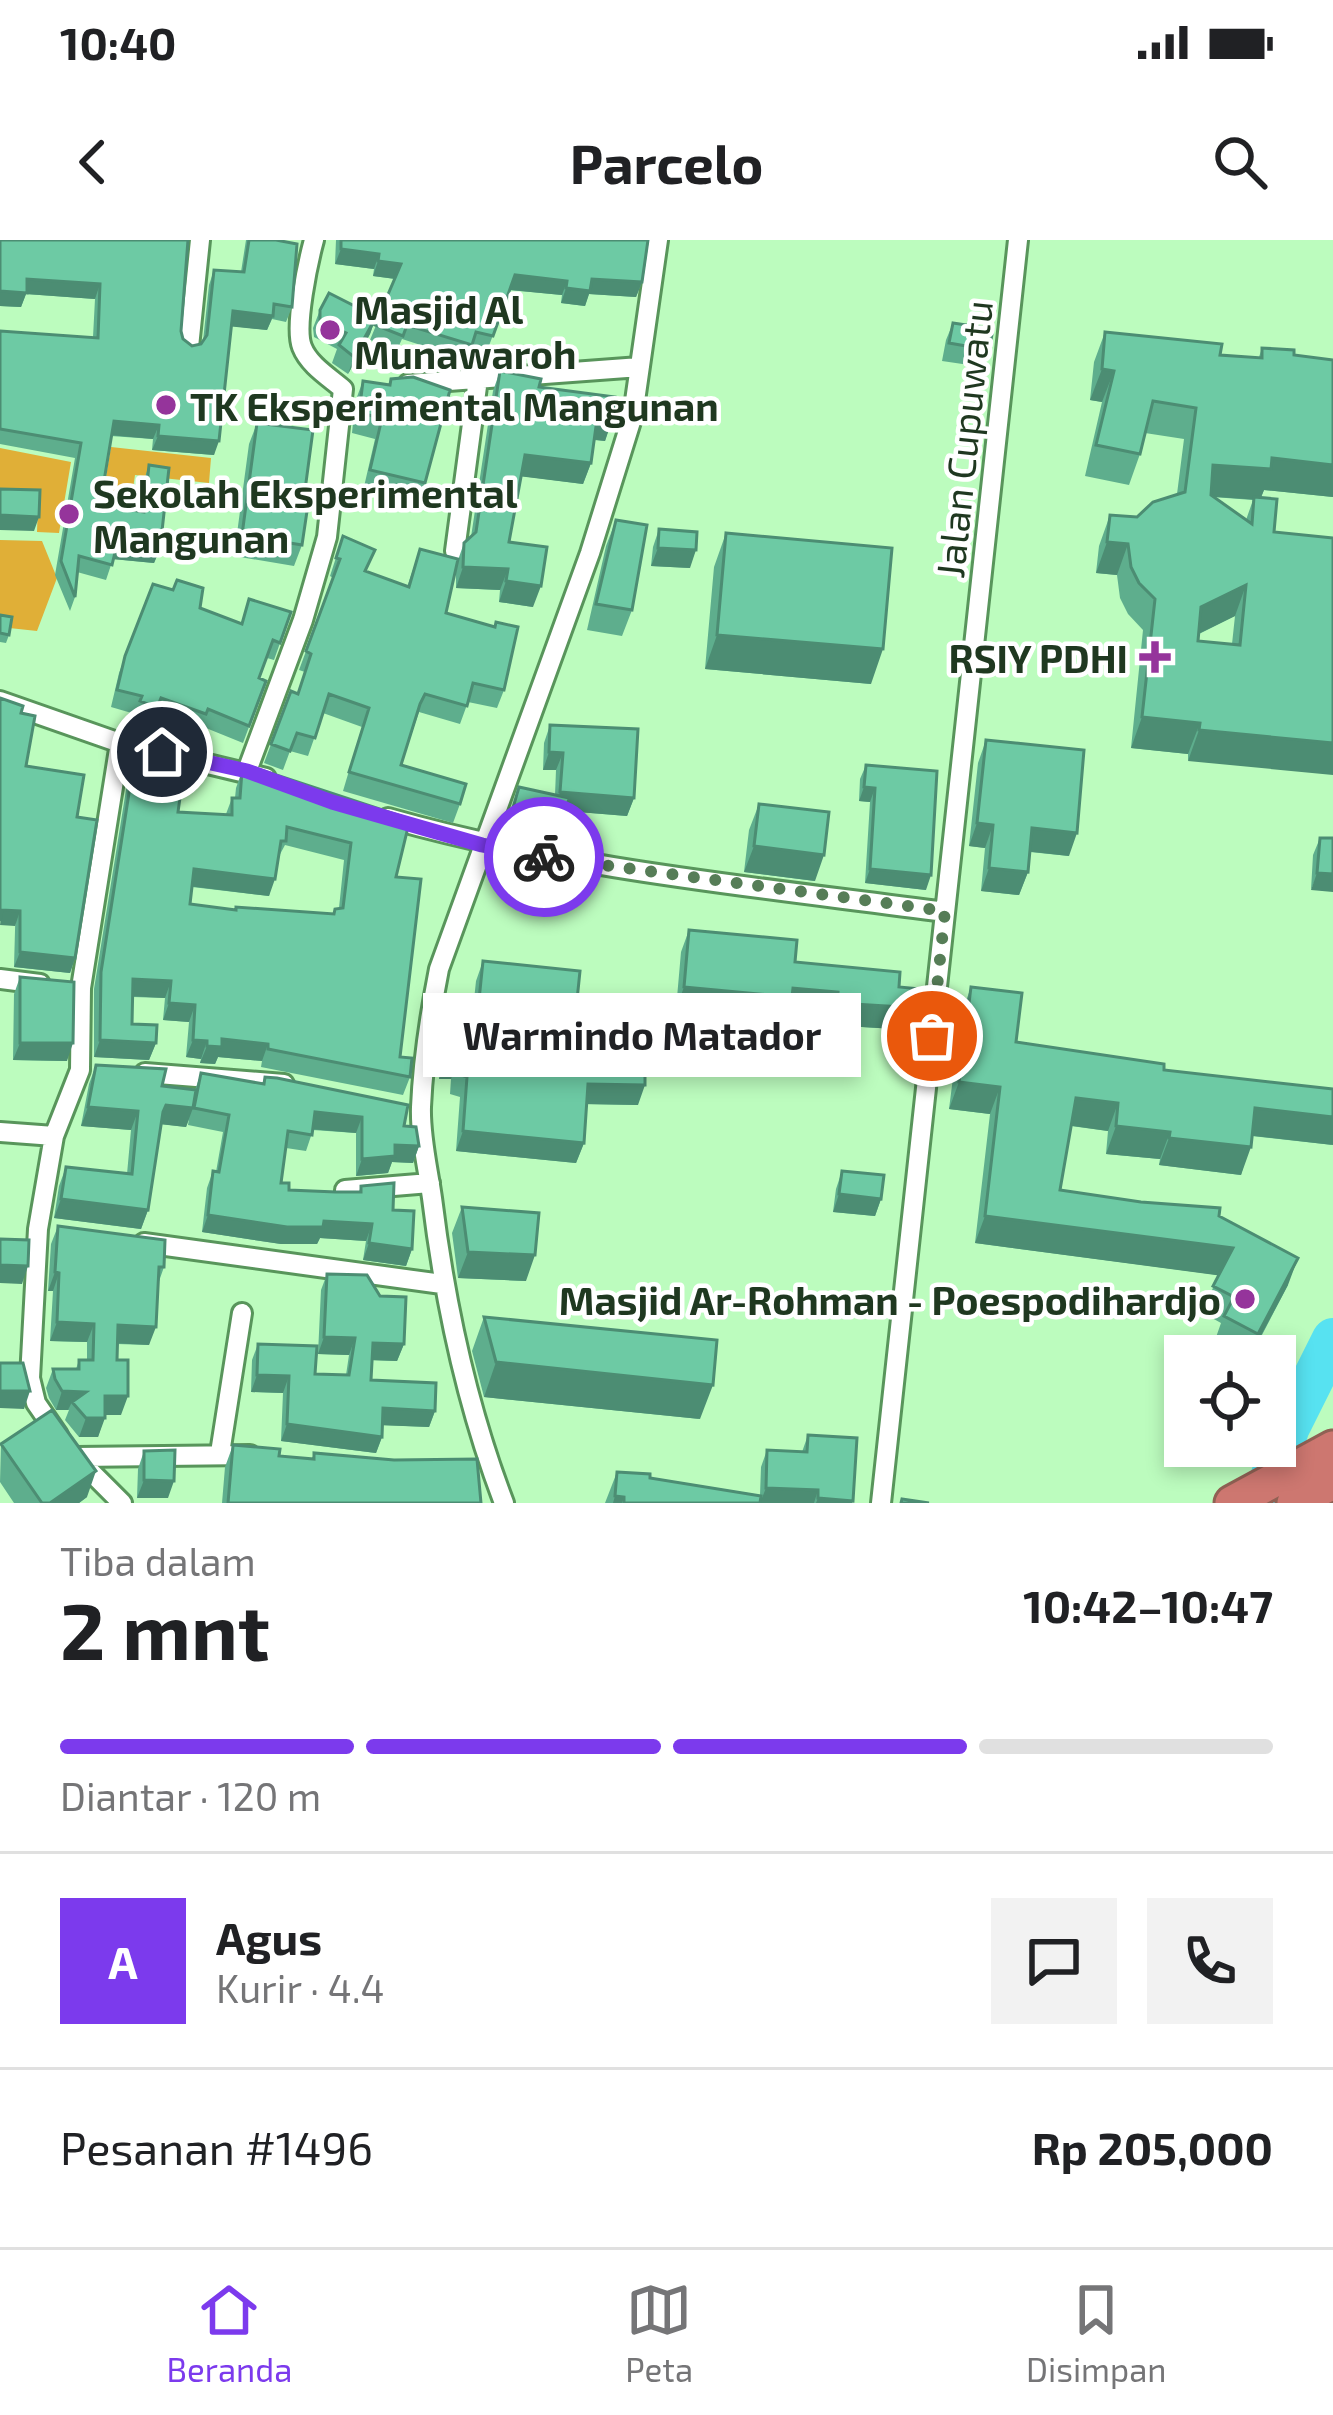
<!DOCTYPE html>
<html lang="id">
<meta charset="utf-8">
<style>
:root{--surface:#fff;--page:#f2f2f2;--text:#202124;--muted:#757577;--line:#e0e0e0;--accent:#7c3aed}
body{margin:0;font-family:"Exo 2",sans-serif;background:var(--page);color:var(--text);height:100vh;display:flex;flex-direction:column;font-size:45px;white-space:nowrap}
*{box-sizing:border-box;margin:0}
p{font-size:39px;color:var(--muted)}
.icon{flex:none;width:66px;height:66px;fill:none;stroke:currentColor;stroke-width:2;stroke-linecap:round;stroke-linejoin:round}
.map{position:relative;height:1263px;overflow:hidden}
.side{display:flex;flex-direction:column;background:var(--surface);flex:1}
.side>*{flex:none}
.buttons{position:absolute;left:1164px;top:1095px;display:grid;gap:24px}
.buttons a{display:grid;place-items:center;width:132px;height:132px;border-radius:0px;background:var(--surface);box-shadow:0 6px 18px #0003;font-size:60px}
.pin{position:absolute;display:grid;place-items:center;width:102px;height:102px;color:#fff;margin:-51px;border:6px solid #fff;border-radius:50%;box-shadow:0 3px 12px #0007}
.courier{position:absolute;display:grid;place-items:center;width:120px;height:120px;margin:-60px;border:9px solid #7c3aed;border-radius:50%;background:#fff;color:#222;box-shadow:0 3px 15px #0007}
.bubble{position:absolute;height:84px;border-radius:0px;background:var(--surface);box-shadow:0 6px 18px #0003;font-size:39px;font-weight:700;line-height:84px;text-align:center}
.overview em{font-style:normal;font-weight:700}
.overview div{display:flex;flex-direction:column-reverse}
.overview{display:flex;align-items:center;justify-content:space-between;height:204px;padding:0 60px}
h1{font-size:78px;font-weight:700;line-height:90px}
.bar{display:grid;grid-template-columns:repeat(4,1fr);gap:18px 12px;align-content:center;height:144px;padding:0 60px}
.bar i{height:15px;border-radius:9px;background:var(--line)}
.bar .current{background:var(--accent)}
.bar p{grid-column:span 4}
.line{display:flex;align-items:center;gap:30px;padding:0 60px;border-top:3px solid var(--line)}
.line div{flex:1}
.round{display:grid;place-items:center;flex:none;width:126px;height:126px;border-radius:0px;background:var(--page)}
.status{display:flex;justify-content:space-between;align-items:center;height:84px;padding:0 60px;background:var(--surface);direction:ltr}
.status svg{height:33px;fill:currentColor}
header{display:flex;justify-content:space-between;align-items:center;height:156px;padding:0 60px;background:var(--surface);font-size:54px;font-weight:700}
.menu{display:flex;justify-content:space-around;align-items:center;height:168px;border-top:3px solid var(--line);background:var(--surface);font-size:33px;color:var(--muted)}
.menu a{display:grid;justify-items:center;gap:6px}
.menu .current{color:var(--accent)}
.map>svg:first-child{display:block}
.green{fill:#e0af37}
.lines{fill:none;stroke-linecap:round;stroke-linejoin:round}
.river{stroke:#57e2f1;stroke-width:42}
.street-casing{stroke:#58955b;stroke-width:24}
.highway-casing{stroke:#906154;stroke-width:39}
.street{stroke:#fff;stroke-width:18}
.highway{stroke:#cd7770;stroke-width:33}
.wall{fill:#5eae8d;fill-rule:evenodd}
.shaded-wall{fill:#4c8d73}
.building{fill:#6dcaa4;stroke:#4c8d73;stroke-width:3;fill-rule:evenodd}
.done{stroke:#567d57;stroke-width:12;stroke-dasharray:0 21.6}
.route{stroke:#7c3aed;stroke-width:15}
.poi-dot{fill:#95349b;stroke:#fff;stroke-width:4.5}
.labels{text-anchor:middle;dominant-baseline:central;stroke-width:9;stroke-linejoin:round;paint-order:stroke}
.poi-label{font-size:39px;font-weight:bold;fill:#1f3820;stroke:#fff;text-anchor:start}
.street-label{font-size:39px;fill:#1f3820;stroke:#fff}
</style>
<div class="status"><b>10:40</b><svg viewBox="0 0 49 12"><path d="M0 12V9h3v3zM5 12V6h3v6zM10 12V3h3v9zM15 12V0h3v12zM26 1h20v11H26zM47 4h2v5h-2z"/></svg></div>
<header><svg class="icon" aria-label="back" viewBox="0 0 24 24"><path d="M15 5l-7 7 7 7"/></svg>Parcelo<svg class="icon" aria-label="search" viewBox="0 0 24 24"><circle cx="10" cy="10" r="6"/><path d="M15 15l6 6"/></svg></header>
<div class="map">
<svg width="1333" height="1263" viewBox="0 0 1333 1263">
<rect width="100%" height="100%" fill="#bcfcbe"/>
<path class="green" d="M111,207L211,218L209,243L135,235L128,282L99,278Z
M0,208L71,222L59,293L37,292L38,263L0,261Z
M0,300L42,301L57,338L37,391L0,387Z"/>
<g class="lines">
<path class="river" d="M1262,1263L1289,1187L1333,1099"/>
<defs>
<path id="street" d="M189,107L200,0
M408,144L640,127
M455,311L478,139
M0,461L120,503L266,538
M247,531L303,380L327,297L343,149C329,137 309,125 302,107C294,87 308,22 314,0
M388,578C571,630 758,647 945,672
M0,739L40,744
M145,833L284,844
M0,892L54,896
M345,950L430,943
M144,1003L442,1044
M58,1195L36,1163L30,1138L38,989L54,896L80,830L81,748L120,503
M220,1213L242,1073
M76,1217L250,1215
M80,1221L122,1263
M504,1263C466,1164 445,1064 432,958C428,929 420,897 421,867C423,820 430,775 439,729L590,313L633,175L658,0
M881,1263L1018,0"/>
<path id="highway" d="M1232,1263L1333,1208
M1294,1263L1333,1242"/>
</defs>
<use href="#street" class="street-casing"/>
<use href="#highway" class="highway-casing"/>
<use href="#street" class="street"/>
<use href="#highway" class="highway"/>
</g>
<path class="wall" d="M0,0H188L181,91L183,99L192,106L201,104L203,101L209,45L214,30L241,32L246,0H276L292,67L286,82L272,79L267,90L231,86L214,215L152,210L153,199L111,196L100,265L140,272L144,240L149,225L160,309L154,323L113,319L106,340L77,332L75,357L70,371L55,335L75,218L0,204V91L93,97L95,59L26,54L21,67L0,66Z
M336,0H648L642,42L636,57L589,54L585,66L561,63L562,55L510,50L487,111L472,106L467,120L402,99L397,110L370,100L395,39L373,36L374,29L335,24Z
M320,70L376,77L370,94L348,134L332,123L337,109L314,97L313,88Z
M953,83L989,110L983,127L942,121L946,100Z
M1105,92L1220,115L1259,117L1262,108L1294,115L1333,120V257L1264,250L1261,257L1274,292L1333,298L1188,521V514L1131,508L1143,390L1128,374L1120,358L1117,335L1096,333L1099,306L1110,275L1137,277L1177,254L1184,199L1145,193L1140,214L1129,245L1085,236L1102,162L1090,160L1094,122ZM1213,257L1253,260L1246,280ZM1235,376L1232,404L1198,401L1199,394Z
M500,131L612,180L605,201L594,200L591,223L583,244L521,236L509,302L533,367L499,362L500,350L456,348V326L446,373L504,450L497,468L468,462L460,484L419,472L401,525L460,564L453,583L343,551L362,487L323,473L308,516L290,511L283,530L264,523L291,451L297,454L305,432L299,430L333,338L330,336L343,296L366,332L407,347L420,309L458,320L464,303L471,297L493,151Z
M363,141L425,243L418,263L363,251L375,199L352,193L355,162Z
M257,183L302,305L294,326L234,316L249,204Z
M616,280L632,370L622,396L587,390L606,306Z
M659,289L690,328L651,326L653,307Z
M726,293L871,444L705,429L714,327Z
M153,344L200,368L241,384L291,372L274,420L267,418L259,438L266,441L243,503L201,486L199,492L155,475L151,485L134,478L135,474L111,467L119,433Z
M0,375L9,395L6,403L0,402Z
M21,473L26,526L77,577L75,718L70,733L14,727Z
M550,485L634,558L627,576L566,571L556,606L504,596L519,547L555,555L556,530H543L544,503Z
M986,500L1069,616L1030,612L1028,632L1019,655L981,651L985,608L969,606L978,523Z
M137,502L169,527L178,572L226,574L232,558H235L236,548L242,531H250L396,637L400,817L410,837L403,855L261,827L262,821L218,817L215,824L200,823L201,819L186,817L189,782L163,780L165,758L133,757L132,784L156,803L149,820L94,817V749L131,519ZM285,605L344,620L339,668L335,669L333,674L235,670L190,664L192,647L269,656L278,618Z
M866,525L926,650L865,643L870,562L859,561L860,539Z
M759,564L815,641L744,632L749,590Z
M1320,598H1333L1311,650L1313,615Z
M689,690L795,722L899,747L911,790L829,785L830,774L787,770L784,779L676,769L681,712Z
M483,721L576,770L568,791L540,788L537,814L638,865L587,864L584,903L576,923L456,911L460,857L450,854L451,839H439L444,778L451,758L474,760L476,741Z
M20,737L67,821L13,820L14,754Z
M971,747L1016,802L1164,830L1333,905L1252,896L1241,935L1159,925L1160,919L1106,914L1108,891L1071,886L1060,950L1219,976L1288,1045L1251,1116H1237L1214,1103L1221,1083L1203,1073L1218,1035L975,1003L990,874L949,869L961,775Z
M96,825L162,846L195,850L201,833L263,844L265,837L404,886L419,906L413,923L392,922L388,933L356,936V893L313,890L306,911L286,908L281,943L289,950L359,952L361,946L393,970L412,1009L406,1026L363,1020L366,1001L320,998L317,1004H281L202,992L207,948L213,931L216,932L223,892L188,885L189,879L186,887L161,884L148,970L141,989L54,978L59,946L66,927L127,934L131,890L81,886L89,844Z
M842,931L881,959L875,976L833,972L836,949Z
M462,967L526,1041L458,1038L452,993Z
M58,986L164,1027L158,1044L149,1105L117,1104L121,1175H105L98,1197H79L65,1180L69,1170H56L49,1158L46,1148L53,1129H76L79,1120H87V1102L50,1101L53,1051H48L51,1004Z
M327,1034L404,1104L397,1121L372,1120L371,1140L435,1171L429,1187L382,1185V1197L376,1213L281,1201L283,1153L251,1152L252,1120L258,1104L315,1134L346,1135L349,1115L318,1114L321,1050Z
M484,1077L700,1179L484,1157L472,1111Z
M808,1195L852,1263H605L617,1232L760,1255L761,1227L767,1210L802,1212Z
M1,1204L87,1257L79,1263H14L0,1242Z
M233,1205L279,1216L312,1219L314,1213L481,1263H222L225,1227Z
M144,1211L168,1258H137L138,1229Z"/>
<path class="shaded-wall" d="M341,9L379,14L374,29L335,24Z
M378,21L401,24L396,39L373,36Z
M515,35L567,41L562,55L510,50Z
M27,39L100,44L95,59L26,54L21,67L0,66V51Z
M592,39L642,42L636,57L589,54L585,66L561,63L566,48Z
M233,71L273,76L267,90L227,86Z
M376,77L370,94L348,134L354,117Z
M1102,129L1114,131L1102,162L1090,160Z
M597,179L612,180L605,201L589,199Z
M114,181L159,185L153,199L109,195Z
M158,196L219,201L214,215L152,210Z
M525,215L591,223L583,244L518,236Z
M1272,218L1333,225V257L1264,250L1260,260L1202,256L1213,225Z
M0,275L39,277L34,291L0,290Z
M1107,302L1128,304L1117,335L1096,333Z
M117,304L160,309L154,323L112,319Z
M658,308L696,310L690,328L651,326Z
M463,327L508,329L500,350L456,348Z
M506,341L541,346L533,367L499,362Z
M1246,345L1235,376L1190,398L1201,367Z
M717,395L883,409L871,444L705,429Z
M1142,477L1200,483L1188,514L1131,508Z
M1199,490L1333,503V535L1188,521Z
M549,512L563,513L556,530H543Z
M864,547L875,548L870,562L859,561Z
M560,552L634,558L627,576L554,570Z
M977,583L993,585L985,608L969,606Z
M1032,588L1077,593L1069,616L1024,611Z
M754,606L824,615L815,641L744,632Z
M989,628L1028,632L1019,655L981,651Z
M194,629L275,639L269,656L188,646Z
M870,629L931,635L926,650L865,643Z
M1317,633L1333,634V652L1311,650Z
M2,670L20,671L15,686L0,685Z
M20,712L75,718L70,733L14,727Z
M133,739L171,741L165,758L127,756Z
M684,747L793,748L838,752L830,774L787,770L784,779L676,769Z
M169,763L195,765L189,782L163,780Z
M837,763L919,768L911,790L829,785Z
M542,767L576,770L568,791L535,787Z
M222,799L268,804L262,821L218,817L215,824L200,823L207,806Z
M100,800L156,803L149,820L94,817Z
M193,800L207,801L201,819L186,817Z
M20,803H73L67,821L13,820Z
M446,819H458L451,839H439Z
M959,842L1000,847L990,874L949,869Z
M588,844L645,845L638,865L581,864Z
M1076,858L1118,863L1108,891L1066,885Z
M166,865L193,868L186,887L159,884L156,891Z
M88,867L138,871L131,890L81,886Z
M1255,868L1333,877V905L1245,895Z
M315,872L362,877L356,893L309,889Z
M1116,886L1170,892L1160,919L1106,914Z
M463,891L584,903L576,923L456,911Z
M1169,898L1251,907L1241,935L1159,925Z
M395,905L419,906L413,923L392,922L388,933L356,936L362,919Z
M839,954L881,959L875,976L833,972Z
M61,959L148,970L141,989L54,978Z
M208,975L324,981L372,984L366,1001L320,998L317,1004H281L202,992Z
M985,976L1233,1008L1223,1036L975,1003Z
M369,1003L412,1009L406,1026L363,1020Z
M468,1012L535,1015L526,1041L458,1038Z
M1298,1018L1288,1045L1250,1116L1258,1094Z
M0,1025L28,1026L22,1044L0,1043Z
M55,1032L59,1033L53,1051H48Z
M57,1082L94,1084L87,1102L50,1101Z
M118,1085L156,1087L149,1105L111,1103Z
M324,1097L355,1098L349,1115L318,1114Z
M373,1103L404,1104L397,1121L367,1120Z
M496,1122L713,1145L700,1179L484,1157Z
M257,1135L289,1136L283,1153L251,1152Z
M0,1151H30L24,1169L0,1168Z
M62,1151L86,1152L72,1162L68,1170H56Z
M105,1156H128L121,1175H98Z
M383,1168L435,1171L429,1187L377,1185Z
M86,1178H105L98,1197H79Z
M287,1184L382,1197L376,1213L281,1201Z
M96,1231L87,1257L79,1263H50Z
M144,1240L174,1241L168,1258H137Z
M766,1248L818,1250L814,1263H760Z
M615,1256L624,1257L622,1263H613Z
M818,1258L853,1261L852,1263H816Z"/>
<path class="building" d="M0,0H188L181,91L183,99L192,106L201,104L207,95L214,30L244,32L249,0H276L297,4L292,67L274,64L273,76L233,71L219,201L158,196L159,185L114,181L100,265L144,272L149,225L169,228L160,309L117,304L112,325L79,316L75,357L61,321L81,203L0,189V91L98,98L100,44L27,39V53L0,51Z
M341,0H648L642,42L592,39L590,51L566,48L567,41L515,35L493,96L476,92L472,105L407,85L403,96L375,85L401,24L378,21L379,14L341,9Z
M329,53L376,77L354,117L339,105L346,93L320,80V70Z
M953,83L993,89L989,110L949,103Z
M1105,92L1222,104L1220,115L1262,118V108L1294,110V115L1333,120V225L1272,218L1271,229L1213,225L1211,255L1252,284L1254,257L1277,259L1274,292L1333,298V503L1199,490L1200,483L1142,477L1155,359L1139,343L1131,327L1128,304L1107,302L1110,275L1137,277L1153,262L1185,252L1196,168L1153,161L1140,214L1096,205L1114,131L1102,129ZM1246,345L1240,405L1198,401L1201,367Z
M500,131L541,139L539,147L615,157L612,180L597,179L591,223L525,215L509,302L547,307L541,346L506,341L508,329L463,327L464,303L476,292Z
M413,137L450,150L425,243L370,230L382,178L359,173L363,141L390,145L391,139Z
M257,183L313,190L305,250L310,251L302,305L242,295Z
M0,249L40,250L39,277L0,275Z
M616,280L647,285L632,370L596,364Z
M659,289L697,292L696,310L658,308Z
M726,293L892,308L883,409L717,395Z
M343,296L375,310L365,331L409,347L420,309L458,319L446,373L495,387L496,382L518,387L504,450L473,443L467,466L425,454L420,464L401,525L466,544L460,564L349,532L369,468L329,454L315,498L297,493L290,511L271,504L291,451L298,454L311,414L306,411L340,319L336,318Z
M177,340L203,348L200,368L242,384L249,359L291,372L280,403L273,400L259,438L266,441L249,486L208,469L206,474L161,458L157,468L140,461L142,456L117,450L125,416L153,344L173,350Z
M0,375L12,377L9,395L0,393Z
M0,458L23,466L21,473L35,476L26,526L84,535L77,577L97,580L75,718L20,712V671L2,670L0,681Z
M550,485L638,489L634,558L560,552L563,513L549,512Z
M986,500L1084,510L1077,593L1032,588L1028,632L989,628L993,585L977,583Z
M137,502L173,510L169,527L184,529L178,572L232,575V558H240L242,531H250L252,527L410,579L396,637L421,639L400,817L412,818L410,837L268,809V804L222,799V807L207,806V801L193,800L195,765L169,763L171,741L133,739L132,784L157,785L156,803L100,800L101,732ZM287,587L351,603L343,668L335,669L334,674L236,667V670L190,664L194,629L275,639L281,601H286Z
M866,525L937,531L931,635L870,629L875,548L864,547Z
M519,547L569,558L562,588L510,578Z
M759,564L829,572L824,615L754,606Z
M1320,598H1333V634L1317,633Z
M689,690L797,700L795,722L900,732L899,747L921,749L919,768L837,763L838,752L793,748L792,757L684,747Z
M483,721L580,731L576,770L542,767L537,814L578,820L645,821V845L588,844L584,903L463,891L467,837L458,834V819H446L451,758L479,760Z
M20,737L74,742L73,803H20Z
M971,747L1022,753L1016,802L1164,824V830L1333,849V877L1255,868L1251,907L1169,898L1170,892L1116,886L1118,863L1076,858L1060,950L1141,962L1220,968L1219,976L1298,1018L1258,1094L1224,1076L1234,1057L1213,1046L1233,1008L985,976L1000,847L959,842Z
M96,825L166,829L162,846L196,850L193,868L166,865L163,872L148,970L61,959L66,927L132,934L138,871L88,867Z
M201,833L264,844L265,837L277,838L408,865L404,886L416,887L419,906L395,905V916L362,919V877L315,872L312,895L288,891L281,943H289V950L336,952H361V946L394,943L393,970L414,971L412,1009L369,1003L372,984L324,981L323,987H287L208,975L213,931L219,932L229,875L194,868Z
M842,931L884,935L881,959L839,954Z
M462,967L539,973L535,1015L468,1012Z
M58,986L165,1000L164,1027H159L156,1087L118,1085L117,1120H128V1156H105V1178H86L72,1162L86,1152L62,1151L55,1139L53,1129H79V1120H93L94,1084L57,1082L59,1033L55,1032Z
M0,999L29,1000L28,1026L0,1025Z
M327,1034L367,1035L380,1056L406,1057L404,1104L373,1103L371,1140L436,1143L435,1171L383,1168L382,1197L287,1184L289,1136L257,1135L258,1104L317,1106L315,1134L349,1135L355,1098L324,1097Z
M484,1077L717,1100L713,1145L496,1122Z
M0,1123H23L30,1151H0Z
M52,1170L96,1231L50,1263H42L1,1204Z
M808,1195L857,1198L853,1261L818,1258V1250L766,1248L767,1210L807,1212Z
M233,1205L280,1209L279,1216L314,1219V1213L394,1220L477,1219L481,1263H228Z
M175,1210L174,1241L144,1240V1211Z
M617,1232L650,1234V1238L761,1256L760,1263H624V1257L615,1256Z
M902,1259L929,1263H901Z"/>
<g class="lines">
<path class="done" d="M544,617L945,671L932,796"/>
<path class="route" d="M162,512L247,531L332,562L482,605L544,617"/>
</g>
<g class="poi-dot">
<circle cx="330" cy="90" r="12"/>
<circle cx="166" cy="165" r="12"/>
<circle cx="69" cy="274" r="12"/>
<path d="M1149 399h12v12h12v12h-12v12h-12v-12h-12v-12h12z"/>
<circle cx="1245" cy="1059" r="12"/>
</g>
<g class="labels">
<g class="poi-label">
<text x="354" y="68">Masjid Al<tspan x="354" dy="45">Munawaroh</tspan></text>
<text x="190" y="165">TK Eksperimental Mangunan</text>
<text x="93" y="252">Sekolah Eksperimental<tspan x="93" dy="45">Mangunan</tspan></text>
<text x="1128" y="417" text-anchor="end">RSIY PDHI</text>
<text x="1221" y="1059" text-anchor="end">Masjid Ar-Rohman - Poespodihardjo</text>
</g>
<g class="street-label">
<text transform="translate(963 199) rotate(-84)">Jalan Cupuwatu</text>
</g>
</g>
</svg>
<div class="buttons">
<a><svg class="icon" aria-label="locate" viewBox="0 0 24 24"><circle cx="12" cy="12" r="6"/><path d="M12 2v4M12 18v4M2 12h4M18 12h4"/></svg></a>
</div>
<div class="pin" style="left:932px;top:796px;background:#ea580c"><svg class="icon" aria-label="bag" viewBox="0 0 24 24"><path d="M5 8h14l-1 12H6zM9 8a3 3 0 0 1 6 0"/></svg></div>
<div class="pin" style="left:162px;top:512px;background:#1f2937"><svg class="icon" aria-label="home" viewBox="0 0 24 24"><path d="M3 11l9-7 9 7M6 9v11h12V9"/></svg></div>
<div class="courier" style="left:544px;top:617px"><svg class="icon" aria-label="bike" viewBox="0 0 24 24"><circle cx="6" cy="16" r="4"/><circle cx="18" cy="16" r="4"/><path d="M6 16l4-8h5l3 8M10 8l3 8H6M13 5h3"/></svg></div>
<div class="bubble" style="left:423px;top:753px;width:438px">Warmindo Matador</div>
</div>
<section class="side">
<div class="overview"><div><h1>2 mnt</h1><p>Tiba dalam</p></div><em>10:42–10:47</em></div>
<div class="bar"><i class="current"></i><i class="current"></i><i class="current"></i><i></i><p>Diantar · 120 m</p></div>
<div class="line" style="height:216px"><b class="round" style="background:var(--accent);color:#fff">A</b><div><b>Agus</b><p>Kurir · 4.4</p></div><a class="round"><svg class="icon" aria-label="chat" viewBox="0 0 24 24"><path d="M4 5h16v11H9l-5 4z"/></svg></a><a class="round"><svg class="icon" aria-label="phone" viewBox="0 0 24 24"><path d="M5 4h4l2 5-3 2q2 4 5 5l2-3 5 2v4C11 20 4 13 5 4z"/></svg></a></div>
<div class="line" style="height:156px"><div>Pesanan #1496</div><b>Rp 205,000</b></div>
</section>
<nav class="menu">
<a class="current"><svg class="icon" aria-label="home" viewBox="0 0 24 24"><path d="M3 11l9-7 9 7M6 9v11h12V9"/></svg>Beranda</a>
<a><svg class="icon" aria-label="map" viewBox="0 0 24 24"><path d="M3 6l6-2 6 2 6-2v14l-6 2-6-2-6 2zM9 4v14M15 6v14"/></svg>Peta</a>
<a><svg class="icon" aria-label="saved" viewBox="0 0 24 24"><path d="M7 4h10v16l-5-4-5 4z"/></svg>Disimpan</a>
</nav>
